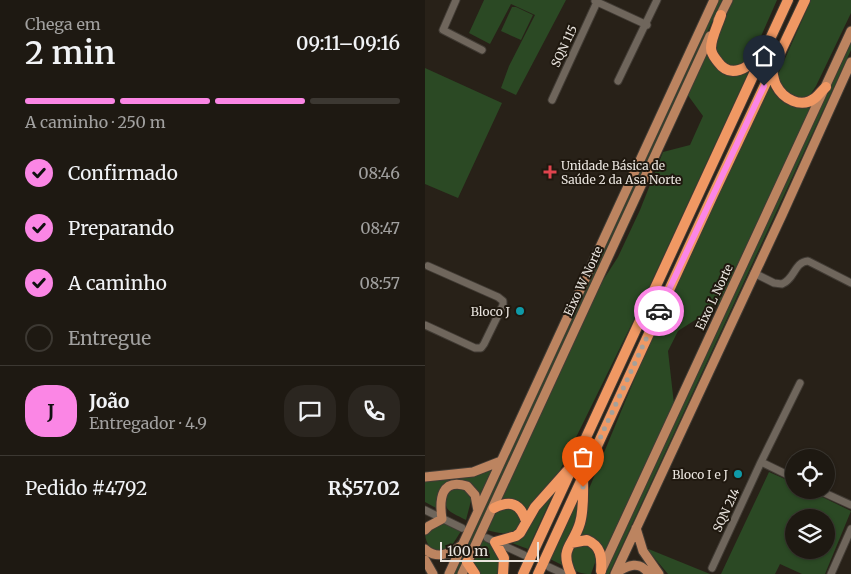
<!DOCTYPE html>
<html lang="pt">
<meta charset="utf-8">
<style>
:root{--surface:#1e1912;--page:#2b2620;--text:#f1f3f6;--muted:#a1a09f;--line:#3c3832;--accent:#fb86e5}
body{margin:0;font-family:Merriweather,serif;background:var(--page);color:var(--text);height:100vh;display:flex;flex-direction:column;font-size:19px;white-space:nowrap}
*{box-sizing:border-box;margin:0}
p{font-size:16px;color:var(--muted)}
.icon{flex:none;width:28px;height:28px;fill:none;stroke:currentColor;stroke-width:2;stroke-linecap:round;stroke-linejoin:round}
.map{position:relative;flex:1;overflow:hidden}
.drawer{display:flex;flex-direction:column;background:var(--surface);width:425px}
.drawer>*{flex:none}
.controls{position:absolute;left:360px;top:449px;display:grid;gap:10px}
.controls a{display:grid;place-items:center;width:50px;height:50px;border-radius:50%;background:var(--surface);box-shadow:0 1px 4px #0004,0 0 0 1px var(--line);font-size:25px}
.scale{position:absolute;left:15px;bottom:12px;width:99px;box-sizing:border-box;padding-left:5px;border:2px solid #e9e4de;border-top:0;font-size:14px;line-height:18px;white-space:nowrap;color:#e9e4de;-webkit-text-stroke:4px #1f180f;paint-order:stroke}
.pin{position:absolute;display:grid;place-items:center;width:42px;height:42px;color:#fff;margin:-51px -21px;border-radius:50% 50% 50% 0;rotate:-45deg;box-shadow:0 0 5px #0007}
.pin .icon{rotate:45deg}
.courier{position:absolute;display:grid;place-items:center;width:50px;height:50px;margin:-25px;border:4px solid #fb86e5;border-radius:50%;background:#fff;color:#222;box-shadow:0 1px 6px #0007}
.headline em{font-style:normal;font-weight:600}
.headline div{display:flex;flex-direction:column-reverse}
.headline{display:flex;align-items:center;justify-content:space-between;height:85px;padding:0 25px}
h1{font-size:32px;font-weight:600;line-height:38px}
.bar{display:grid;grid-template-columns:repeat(4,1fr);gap:8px 5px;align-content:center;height:60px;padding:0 25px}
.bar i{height:6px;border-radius:4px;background:var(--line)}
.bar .active{background:var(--accent)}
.bar p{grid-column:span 4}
.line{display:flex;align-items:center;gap:12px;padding:0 25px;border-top:1px solid var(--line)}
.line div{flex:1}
.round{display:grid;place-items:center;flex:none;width:52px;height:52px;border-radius:20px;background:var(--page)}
ol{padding:0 25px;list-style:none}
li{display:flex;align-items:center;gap:15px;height:55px}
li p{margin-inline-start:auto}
li .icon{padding:5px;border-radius:50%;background:var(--accent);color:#111;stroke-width:4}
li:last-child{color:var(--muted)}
li i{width:28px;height:28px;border:2px solid var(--line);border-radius:50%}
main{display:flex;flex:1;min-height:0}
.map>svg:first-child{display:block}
.green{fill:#2b4924;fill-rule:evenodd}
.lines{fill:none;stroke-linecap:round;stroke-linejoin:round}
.minor-casing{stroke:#413b34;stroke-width:9}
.major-casing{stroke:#413b34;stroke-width:11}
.highway-casing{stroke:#413b34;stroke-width:12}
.minor{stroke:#6f665c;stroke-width:7}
.major{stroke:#bc8460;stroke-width:9}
.highway{stroke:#f09863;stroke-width:10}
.done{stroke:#a5a099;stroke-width:5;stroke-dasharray:0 9}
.route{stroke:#fb86e5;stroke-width:6}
.health-dot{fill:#e0444e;stroke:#1f180f;stroke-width:2}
.culture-dot{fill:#0f9aa8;stroke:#1f180f;stroke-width:2}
.labels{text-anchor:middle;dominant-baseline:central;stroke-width:4;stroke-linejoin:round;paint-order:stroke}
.street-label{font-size:12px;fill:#e9e4de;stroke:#1f180f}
.poi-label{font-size:12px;fill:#e9e4de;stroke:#1f180f;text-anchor:end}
</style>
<main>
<section class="drawer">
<div class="headline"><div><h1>2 min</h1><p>Chega em</p></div><em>09:11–09:16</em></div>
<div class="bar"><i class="active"></i><i class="active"></i><i class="active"></i><i></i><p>A caminho · 250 m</p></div>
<ol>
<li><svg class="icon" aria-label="check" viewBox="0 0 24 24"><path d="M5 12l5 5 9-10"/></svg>Confirmado<p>08:46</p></li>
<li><svg class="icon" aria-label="check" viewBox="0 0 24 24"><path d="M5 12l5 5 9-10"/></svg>Preparando<p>08:47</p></li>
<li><svg class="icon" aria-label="check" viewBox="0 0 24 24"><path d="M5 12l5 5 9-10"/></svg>A caminho<p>08:57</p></li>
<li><i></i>Entregue</li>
</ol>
<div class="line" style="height:90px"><b class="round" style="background:var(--accent);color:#111">J</b><div><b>João</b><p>Entregador · 4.9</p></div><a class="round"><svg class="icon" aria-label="chat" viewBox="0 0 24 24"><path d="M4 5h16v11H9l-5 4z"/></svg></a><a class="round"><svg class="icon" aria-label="phone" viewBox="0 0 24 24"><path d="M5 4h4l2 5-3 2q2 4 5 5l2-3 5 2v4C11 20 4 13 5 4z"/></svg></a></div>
<div class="line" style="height:65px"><div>Pedido #4792</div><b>R$57.02</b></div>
</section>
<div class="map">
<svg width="426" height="574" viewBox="0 0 426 574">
<rect width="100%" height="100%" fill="#282118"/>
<path class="green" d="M59,0H141L91,95L76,88L84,66L110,15L86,4L65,44L44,33Z
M292,0H297L33,574H27Z
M307,0H352L329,52L322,62L308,67L301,66L290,52V43Z
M386,0H426V13L391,86L385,95L374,99L360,94L351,79Z
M87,7H91L108,15L96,40L76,31Z
M426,37V50L184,574H179Z
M282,51L287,61L324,71L214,309L135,470L123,486L112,496L100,513L74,501L173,288L193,257L215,210L238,152L265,145L278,116L262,94Z
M0,68L77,103L33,198L0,184Z
M343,84C356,104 365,111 388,104L295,304L253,331L243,351L249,404L178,557L155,538L161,496L214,368Z
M69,467L53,501C50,487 46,479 31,480L13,509L0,502V480L56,474Z
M344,472L369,483V490H383L426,511L400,574H377L355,564L350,574H296ZM369,518H401V550H369Z
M37,487L47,497L41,520C24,511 18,512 21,491L27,488Z
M130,490L103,549L82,541L103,523Z
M153,500C155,527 132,544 139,566L125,559Z
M78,506L94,511L96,523C87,537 76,534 62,530L72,511Z
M15,522L37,530C33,535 30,542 25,547C13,558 1,548 0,534Z
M59,539L67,546L77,564L73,573L71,574H53C44,560 52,552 59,539Z
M156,542L166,546L172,557L166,574C148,574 146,568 144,551L149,545Z
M221,548L285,574H243Z"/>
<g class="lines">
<defs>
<path id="minor" d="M31,0L18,30L57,50
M170,1L222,25
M193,81L232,0
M127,100L172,2
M329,273L349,283L357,284C370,279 369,262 383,261L426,283
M0,325L50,348H56L59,344L78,305V301L73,297L3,266
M369,478L336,462L375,383
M393,490L426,505
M0,510L37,528
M62,538L99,555
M124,567L139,574
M287,568L336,462
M406,574L426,529"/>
<path id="major" d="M293,20L303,0
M0,477L48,472L76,461
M211,528L218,551L234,574
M0,530L4,526L17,519C14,499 16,478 42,486L50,495L53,511
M0,549C12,560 25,554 37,545
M0,560L8,574
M177,569L426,31
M191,573C203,565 215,560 224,574
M24,574L289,0
M37,574L285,36
M190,574L357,215L426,62"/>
<path id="highway" d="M296,15C293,25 286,38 286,48C286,54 290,58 293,62C306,80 323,67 336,56
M347,70C348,75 349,81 351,85C358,99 376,109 390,98C394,95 397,90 401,87
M69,508C85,500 95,503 101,521
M146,543L162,540C176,546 177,557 176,571
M42,562L50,574
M78,574L79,558L70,542L91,536L95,533L110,507L142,471
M98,574L363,0
M113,574L287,197L380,0
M146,574C134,547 148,547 155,523C159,509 158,494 158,480"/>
</defs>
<use href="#minor" class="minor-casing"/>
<use href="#major" class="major-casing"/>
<use href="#highway" class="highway-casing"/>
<use href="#minor" class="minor"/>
<use href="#major" class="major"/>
<use href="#highway" class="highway"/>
</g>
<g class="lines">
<path class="done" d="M158,487V475L234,311"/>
<path class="route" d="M234,311L339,86"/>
</g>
<path class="health-dot" d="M122.5 164.5h5v5h5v5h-5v5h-5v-5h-5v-5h5z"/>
<g class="culture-dot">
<circle cx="95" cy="311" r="5"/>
<circle cx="313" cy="474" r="5"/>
</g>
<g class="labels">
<g class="street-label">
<text transform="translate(139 46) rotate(-65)">SQN 115</text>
<text transform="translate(158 281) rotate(-65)">Eixo W Norte</text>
<text transform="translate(289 297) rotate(-65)">Eixo L Norte</text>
<text transform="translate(301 510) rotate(-65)">SQN 214</text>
</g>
<g class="poi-label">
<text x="136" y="165" text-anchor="start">Unidade Básica de<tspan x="136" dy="14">Saúde 2 da Asa Norte</tspan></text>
<text x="85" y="311">Bloco J</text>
<text x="303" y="474">Bloco I e J</text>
</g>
</g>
</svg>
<div class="controls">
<a><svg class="icon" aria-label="locate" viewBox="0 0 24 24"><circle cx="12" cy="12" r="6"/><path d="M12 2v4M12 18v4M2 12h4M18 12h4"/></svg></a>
<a><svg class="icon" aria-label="layers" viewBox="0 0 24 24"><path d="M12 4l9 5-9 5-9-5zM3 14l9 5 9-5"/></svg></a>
</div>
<div class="scale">100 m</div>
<div class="pin" style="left:158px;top:487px;background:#ea580c"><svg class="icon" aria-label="bag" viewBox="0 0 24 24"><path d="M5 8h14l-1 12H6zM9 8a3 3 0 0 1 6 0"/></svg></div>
<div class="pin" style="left:339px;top:86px;background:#1f2937"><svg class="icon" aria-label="home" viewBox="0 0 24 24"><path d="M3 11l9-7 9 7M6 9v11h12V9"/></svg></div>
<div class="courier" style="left:234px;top:311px"><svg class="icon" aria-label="car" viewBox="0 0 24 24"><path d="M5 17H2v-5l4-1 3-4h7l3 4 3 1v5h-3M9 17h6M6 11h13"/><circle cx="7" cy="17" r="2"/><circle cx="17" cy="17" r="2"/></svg></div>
</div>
</main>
